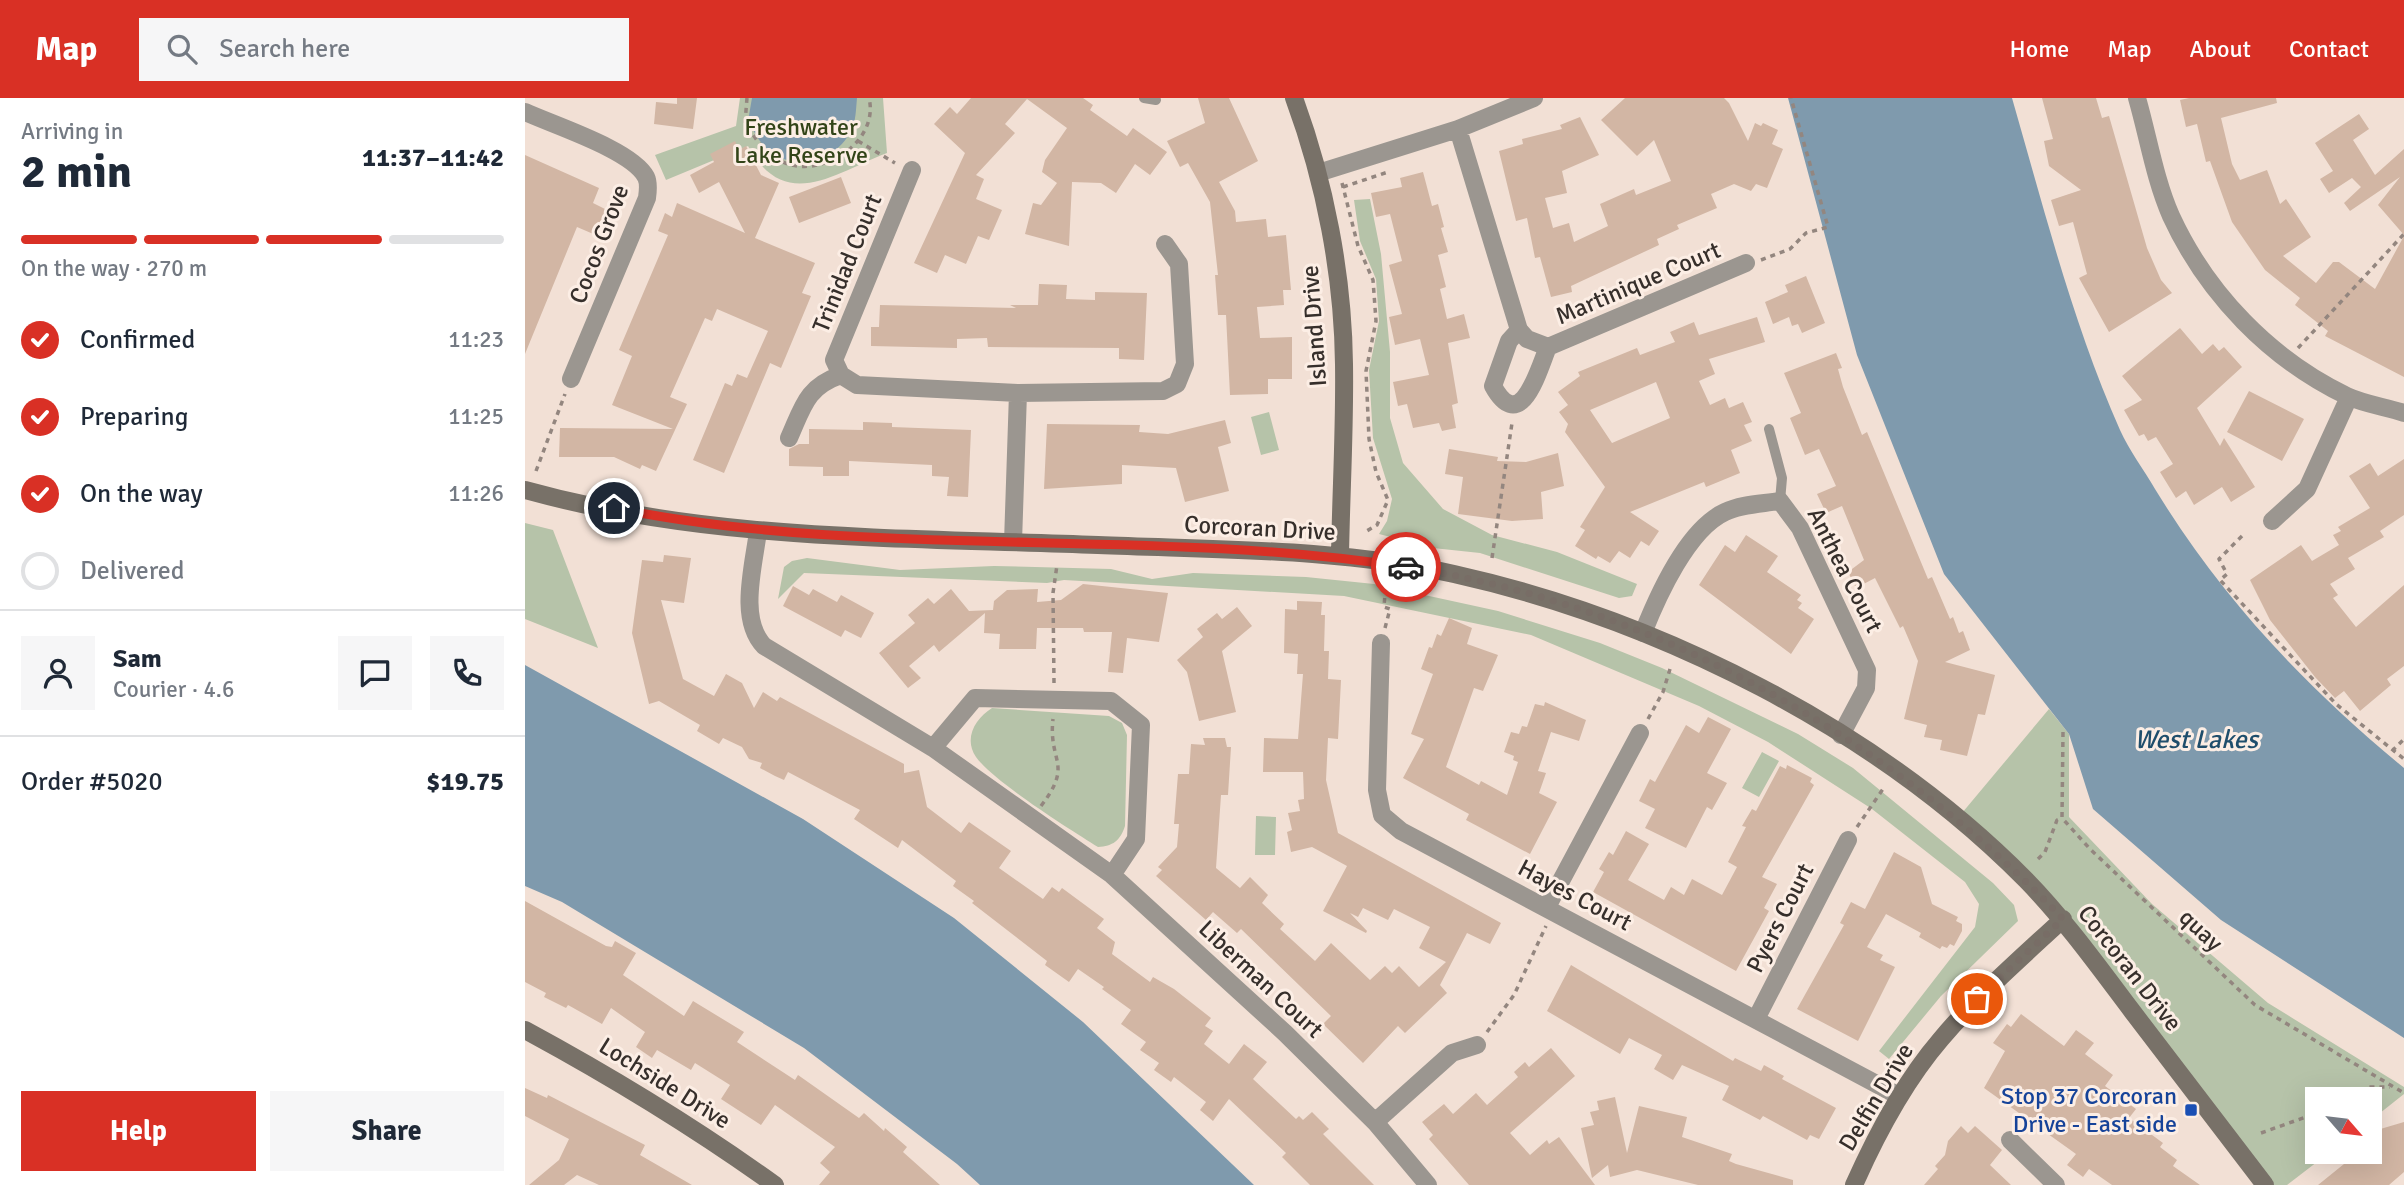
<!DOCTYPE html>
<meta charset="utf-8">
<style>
:root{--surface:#fff;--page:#f6f6f7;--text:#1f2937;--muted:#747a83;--line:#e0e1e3;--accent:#d93025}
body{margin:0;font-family:Signika,sans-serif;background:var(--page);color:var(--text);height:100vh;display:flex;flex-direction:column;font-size:26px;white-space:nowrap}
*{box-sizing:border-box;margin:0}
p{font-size:23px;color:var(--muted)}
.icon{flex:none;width:38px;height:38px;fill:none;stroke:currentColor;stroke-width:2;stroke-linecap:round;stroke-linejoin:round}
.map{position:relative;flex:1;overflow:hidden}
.panel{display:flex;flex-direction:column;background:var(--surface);width:525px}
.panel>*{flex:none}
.needle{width:46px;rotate:118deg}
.buttons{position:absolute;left:1780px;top:989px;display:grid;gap:14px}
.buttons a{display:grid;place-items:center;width:77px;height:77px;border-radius:0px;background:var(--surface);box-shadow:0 7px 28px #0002;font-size:35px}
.pin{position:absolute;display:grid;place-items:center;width:60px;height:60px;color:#fff;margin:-30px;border:4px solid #fff;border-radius:50%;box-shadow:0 2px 7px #0007}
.courier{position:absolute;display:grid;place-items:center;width:70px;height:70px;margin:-35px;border:5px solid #d93025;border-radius:50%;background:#fff;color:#222;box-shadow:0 2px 9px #0007}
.summary em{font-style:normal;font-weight:800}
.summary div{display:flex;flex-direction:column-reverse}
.summary{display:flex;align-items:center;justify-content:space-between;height:119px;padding:0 21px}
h1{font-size:46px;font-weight:800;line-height:52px}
.bar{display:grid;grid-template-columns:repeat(4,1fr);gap:10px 7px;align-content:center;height:84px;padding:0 21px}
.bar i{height:9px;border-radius:5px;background:var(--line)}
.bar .current{background:var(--accent)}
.bar p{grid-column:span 4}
.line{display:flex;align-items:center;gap:18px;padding:0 21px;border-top:2px solid var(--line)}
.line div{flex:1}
.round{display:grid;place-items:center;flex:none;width:74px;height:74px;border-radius:0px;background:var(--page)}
ol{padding:0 21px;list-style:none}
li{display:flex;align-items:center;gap:21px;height:77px}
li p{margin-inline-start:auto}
li .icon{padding:7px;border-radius:50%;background:var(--accent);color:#fff;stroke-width:4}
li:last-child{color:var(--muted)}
li i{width:38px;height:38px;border:4px solid var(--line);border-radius:50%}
.cta{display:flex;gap:14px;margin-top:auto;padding:14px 21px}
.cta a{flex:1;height:80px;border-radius:0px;background:var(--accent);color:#fff;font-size:28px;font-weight:800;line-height:80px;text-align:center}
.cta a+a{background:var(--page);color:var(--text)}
header{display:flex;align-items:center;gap:42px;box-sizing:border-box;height:98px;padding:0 35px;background:var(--accent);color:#fff}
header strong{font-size:33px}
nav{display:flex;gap:38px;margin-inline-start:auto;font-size:24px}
.search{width:490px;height:63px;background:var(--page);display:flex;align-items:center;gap:18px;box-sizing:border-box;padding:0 24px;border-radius:0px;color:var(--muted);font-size:26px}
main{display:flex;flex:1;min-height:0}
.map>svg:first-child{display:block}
.green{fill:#b6c3a9}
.water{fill:#7f9aad}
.building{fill:#d2b6a4;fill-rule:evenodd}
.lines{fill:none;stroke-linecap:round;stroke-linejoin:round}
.path{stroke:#93867f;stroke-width:3.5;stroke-dasharray:5 5;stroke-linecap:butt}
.lane{stroke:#9b9690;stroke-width:10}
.street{stroke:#9b9690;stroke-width:18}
.secondary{stroke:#787168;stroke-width:18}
.done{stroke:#786d66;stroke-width:7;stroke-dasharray:0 12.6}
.route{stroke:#d93025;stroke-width:9}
.transit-dot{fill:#1a4fb4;stroke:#fceee5;stroke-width:2.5}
.labels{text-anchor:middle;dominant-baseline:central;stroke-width:6;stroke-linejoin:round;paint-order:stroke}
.park-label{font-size:24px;fill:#324418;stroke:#fceee5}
.street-label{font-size:24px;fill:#362f2b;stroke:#fceee5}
.transit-label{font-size:24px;fill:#164399;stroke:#fceee5;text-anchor:end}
.water-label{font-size:26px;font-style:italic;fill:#1f4e6c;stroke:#fceee5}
</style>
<header>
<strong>Map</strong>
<div class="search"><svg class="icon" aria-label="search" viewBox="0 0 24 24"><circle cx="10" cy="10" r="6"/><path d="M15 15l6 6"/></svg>Search here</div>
<nav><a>Home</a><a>Map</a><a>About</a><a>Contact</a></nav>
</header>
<main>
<section class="panel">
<div class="summary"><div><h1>2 min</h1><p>Arriving in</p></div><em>11:37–11:42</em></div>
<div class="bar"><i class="current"></i><i class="current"></i><i class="current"></i><i></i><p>On the way · 270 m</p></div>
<ol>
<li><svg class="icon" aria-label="check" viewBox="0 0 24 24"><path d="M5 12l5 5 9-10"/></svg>Confirmed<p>11:23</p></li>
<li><svg class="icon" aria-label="check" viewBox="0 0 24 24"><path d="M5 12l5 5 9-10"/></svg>Preparing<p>11:25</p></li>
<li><svg class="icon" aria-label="check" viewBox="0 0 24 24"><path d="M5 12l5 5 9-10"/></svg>On the way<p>11:26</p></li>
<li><i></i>Delivered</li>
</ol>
<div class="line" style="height:126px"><a class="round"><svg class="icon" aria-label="person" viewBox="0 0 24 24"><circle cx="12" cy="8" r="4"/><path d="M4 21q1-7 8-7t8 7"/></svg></a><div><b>Sam</b><p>Courier · 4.6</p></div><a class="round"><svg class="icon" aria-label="chat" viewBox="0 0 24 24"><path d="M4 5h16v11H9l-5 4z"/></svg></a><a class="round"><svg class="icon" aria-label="phone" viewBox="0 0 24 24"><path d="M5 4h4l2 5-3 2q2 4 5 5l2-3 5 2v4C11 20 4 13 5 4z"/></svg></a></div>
<div class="line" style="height:91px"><div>Order #5020</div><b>$19.75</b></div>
<div class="cta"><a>Help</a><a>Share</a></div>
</section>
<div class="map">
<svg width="1879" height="1087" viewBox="0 0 1879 1087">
<rect width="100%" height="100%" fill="#f2e0d5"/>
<path class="green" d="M215,0H358L362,55C308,76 260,115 223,48L141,82L130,57L211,28Z
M845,101L856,156L865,254V320L878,365L918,411L967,437L1032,454L1112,486L1107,498L1094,500L955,455L908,450L854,436L862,423L867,401L848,340L844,272L854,223L851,181L835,143L829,102Z
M744,314L754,352L736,357L726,319Z
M0,425L28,432L73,550L0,521Z
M282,460L375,472L469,468L586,471L627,481L668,475L781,479L849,486L973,513L1075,545L1137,570L1273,636L1328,670L1468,785L1489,807L1493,823L1416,898L1364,961L1354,953L1450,829L1454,806L1440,784L1347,711L1243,644L1174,608L1006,537L819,498L539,482L522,485L279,475L253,501L259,469L267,463Z
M467,610L584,618L597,625L602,637L600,728C595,743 588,748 573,749C546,732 469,684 451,659C438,640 451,620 467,610Z
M1524,611L1544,636V719L1627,806L1743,905L1879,989V996L1845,1023L1844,1001H1792V1054H1805L1762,1087H1740L1538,821L1432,721Z
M1237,654L1254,663L1234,699L1217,690Z
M731,718L751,719L750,757H730Z"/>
<path class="water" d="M227,0H332C331,10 331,24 326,33C310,65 263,76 238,47C232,40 228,31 223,23Z
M1263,0H1487C1519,111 1548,226 1595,332C1604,352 1619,372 1630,391C1698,502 1779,587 1879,670V940L1696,822L1568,711L1544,636L1419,476L1332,257Z
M0,567L278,721L429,820L558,924L729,1087H455L432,1066L279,950L37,804L0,788Z"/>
<path class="building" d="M152,0H172L168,31L129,26L131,4L152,6Z
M446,0H558L568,7L565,12L602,38L608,30L642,54L625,77L610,66L591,95L576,85L547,84L544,148L500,136L508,105L516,107L532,85L517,74L520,62L542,30L502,1L480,26L490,35L451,77L459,81L451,101L477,112L464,142L453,138L441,166L420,157L412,175L389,165L440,55L409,26L425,9L432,16Z
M673,0H704L733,63L694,84L710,113L711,124L741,121L743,139L761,137L766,192H758L759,207L732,209L735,240L767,239V281H743V296L705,297L701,217H693L690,177H693L685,104L663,65L655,69L642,43L680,25Z
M1100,0H1199L1204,5L1223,43L1230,25L1236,28L1238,25L1253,32L1247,46L1258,51L1242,90L1231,86L1226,93L1209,86L1186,96L1192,110L1152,127L1154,131L1132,141L1134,147L1046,188L1047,194L1026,199L1015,159L1010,160L1002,120L991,123L974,53L998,46L997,41L1037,31L1035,27L1055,19L1074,57L1037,73L1042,95L1020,100L1028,130L1044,125L1049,144L1083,128L1075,106L1109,91L1111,97L1146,83L1129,42L1112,58L1076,22Z
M1517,0H1571L1577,20L1584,18L1622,150L1636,182L1647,195L1584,234L1554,180L1562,176L1548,124L1534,128L1526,102L1556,92L1524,68L1519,43L1528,41Z
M1664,0H1751L1752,5L1696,20L1707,66L1715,82L1742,72L1755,106L1761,101L1786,139L1758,158L1791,185L1808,164H1814L1850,191L1879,138V279L1800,238L1803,233L1770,207L1775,200L1740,172L1707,124L1685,63L1681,64L1672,26L1661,29L1655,2Z
M1834,16L1844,31L1828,42L1850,77L1879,51V137L1853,107L1875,79L1825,113L1819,105L1836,89L1827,80L1804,95L1795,81L1808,73L1790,45Z
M210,43L214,52L221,48L236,77L254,85L230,140L290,165L277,195L286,198L256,270L245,265L199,375L168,362L200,285L207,288L212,276L222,280L243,233L192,211L187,223L180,220L145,299L162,306L131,373L117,367L115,371L89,359H34L35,330L148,331L87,307L107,258L94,252L143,137L133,133L140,115L147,119L152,105L220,135L194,84L174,95L165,77L189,64L185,56Z
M0,57L74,90L68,105L84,113L73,138L52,129L0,256Z
M898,74L907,108L913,106L919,129L916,130L923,154L913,157L921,189L915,191L922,221L939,216L945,240L923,245L933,305L927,307L931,330L917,333L914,325L888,330L882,306L873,308L868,284L904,277L895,241L870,247L864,219L877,216L864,167L877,163L865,116L851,119L846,95L877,89L875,80Z
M316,79L326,105L274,125L264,99Z
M1281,178L1300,225L1277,235L1273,226L1267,228L1264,219L1248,226L1240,204L1263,194L1260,187Z
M514,186L542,187L541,201L570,202V194L622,195L619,262L594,261V250L463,249L462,240L432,241V250L346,248V229H354L355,207L491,210L485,207H513Z
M1232,219L1240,244L1184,261L1190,276L1174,283L1185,307L1200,300L1204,310L1218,304L1227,324L1219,327L1227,343L1206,352L1215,375L1181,389L1179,384L1105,414L1134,433L1124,448L1116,443L1105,460L1094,453L1085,465L1073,458L1071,461L1050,448L1060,432L1055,429L1080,389L1040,334L1043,326L1034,314L1043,307L1033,294L1055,278L1053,274L1112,250L1115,257L1150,244L1145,234L1169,224L1174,237ZM1131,284L1145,320L1087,345L1065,312Z
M1655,230L1677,256L1688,246L1694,253L1699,249L1717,269L1672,310L1695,348L1699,340L1730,389L1706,404L1697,389L1669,407L1661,393L1651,400L1635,374L1648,366L1631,339L1623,343L1619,336L1614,338L1599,312L1617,302L1597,278Z
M1311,255L1317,270L1313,271L1318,289L1337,337L1342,334L1403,481L1407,479L1425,521L1428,519L1434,535L1438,533L1445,552L1420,564L1470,577L1460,617L1453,616L1442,658L1415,652L1417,642L1399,639L1402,627L1379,621L1393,563L1378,528L1375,530L1350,480L1331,490L1323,474L1339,462L1317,408L1301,415L1292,396L1311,388L1294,351L1280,357L1265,320L1276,315L1259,275Z
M1724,293L1779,321L1757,363L1702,334Z
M700,322L706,345L693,349L704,393L660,404L651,370L597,367V386L519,391L522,326L615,327L614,334L643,336Z
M338,324L367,325V329L446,332L443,399L422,398L424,379L407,378V367L324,363V378H298V369L264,368V351L274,346H284V331L338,332Z
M924,351L973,359L972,363L1001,364L1033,355L1039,388L1016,394L1018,421L987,423L933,416L938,379L920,376Z
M1879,361V417L1855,433L1859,439L1823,460L1830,471L1805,486L1813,497L1808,500L1831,529L1879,487V568L1862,581L1866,587L1835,613L1819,593L1810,600L1790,579L1745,522L1725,482L1776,447L1787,463L1814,447L1808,437L1816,433L1813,429L1845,410L1824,378L1845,365L1853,378Z
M1221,437L1253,458L1242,474L1276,497L1272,502L1277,505L1273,510L1289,521L1266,556L1174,487L1200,447L1210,454Z
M139,457L166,460L159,505L136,502L158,581L189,598L201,576L217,585L229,610L238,594L252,603L255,599L379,666V675L394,672L402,709L436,735L444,724L486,753L474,770L518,801L527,789L534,794L537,790L579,821L572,830L590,844L587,856L625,884L628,879L649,891L686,920L680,928L688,933L679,946L704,966L719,946L742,964L728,981L771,1021L774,1018L778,1022L787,1014L804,1031L798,1036L849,1087H785L757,1059L761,1055L704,1001L688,1023L675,1012L681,1004L649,979L646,984L629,972L634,965L615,952L621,944L596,926L606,912L577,891L579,889L553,871L544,884L520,867L522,863L447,805L449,803L428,788L431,783L377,742L373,750L329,721L335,712L263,674L259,682L250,678L235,670L237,665L224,661L217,649L198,640L194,646L172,633L175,627L134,603L124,606L107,535L117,462L138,464Z
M558,486L643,495L634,544L602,540L598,575L583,574L587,534H559L558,530H512L511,551H474L475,536L459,535L460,515L414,554L409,547L384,568L396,580L383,590L354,555L390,525L383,517L403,500L409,506L426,491L444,513L468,512L469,503L482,492L513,491L512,504L536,502Z
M268,488L284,497L288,491L312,504L316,497L349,515L336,540L320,532L316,539L258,508Z
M772,503L797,504L796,517H800L799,553H804L803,581L816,582L813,641L803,640L801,682L813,735L976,825L965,846L942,835L915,887L922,895L880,935L873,928L838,965L798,926L806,918L716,831L712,835L688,814L681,822L631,778L637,772L633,769L652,749L654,726H649L653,676H664L666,646L680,647L678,640H700L702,649H706L703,697H696L691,770L715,790L725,779L743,797L737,805L759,826L755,831L790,863L806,845L845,882L860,868L867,875L874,868L894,889L921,864L894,850L905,829L869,811L863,822L838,810L833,819L825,815L842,833L841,835L798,813L822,768L787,749L766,754L762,734L767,732L763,715L775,713L773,702L779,701L778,674H738L739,640L773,641L778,576H772L773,556L759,555L760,511L772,512Z
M712,509L727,528L697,553L711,614L674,623L662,574L652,562L678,539L672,531L692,515L697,521Z
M924,520L947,530L942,546L973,557L958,593L949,590L921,669L954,687L956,683L982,697L993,664L988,662L989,658L979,654L986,634L994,636L997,628L1002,629L1010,606L1019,608L1020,604L1061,622L1054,643L1026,634L1013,673L1021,675L1014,695L1032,704L1005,756L941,722L944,716L878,680L899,641L886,636L908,576L896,571L904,549L907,550L912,536L916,538Z
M1183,619L1206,631L1182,675L1202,685L1187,712L1182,709L1161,750L1120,730L1130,711L1114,703L1125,681L1130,684L1161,627L1174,635Z
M1262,667L1287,680L1285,684L1289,687L1237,779L1252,786L1239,810L1244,813L1211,873L1068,794L1079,774L1074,771L1084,754L1088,757L1101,733L1124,746L1103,782L1139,802L1146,789L1159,797L1167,781L1197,797L1212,769L1203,764L1221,729L1217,728L1227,711L1231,713L1255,668L1261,671Z
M1369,754L1396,769L1407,806L1433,819L1431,823L1437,826V833L1429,848L1425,846L1422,850L1417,848L1415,851L1394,839L1396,835L1361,816L1342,849L1358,857L1355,862L1370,869L1333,943L1272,911L1319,827L1315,825L1326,804L1340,811Z
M0,803L81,848L87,849L90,843L111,855L98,877L159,918L168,903L219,934L212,944L270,982L273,977L334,1020L339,1015L359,1033L360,1030L382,1049L378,1054L415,1087H294L305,1074L295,1065L310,1049L250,1007L236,1027L196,1001L205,987L170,965L166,972L132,952L127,960L111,949L120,934L86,910L77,926L43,907L41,910L19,899L21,895L0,884Z
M1046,867L1208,963L1210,960L1236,973L1239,967L1259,978L1257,981L1311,1010L1294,1041L1285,1037L1282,1042L1238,1018L1235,1022L1197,1002L1204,988L1157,967L1148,982L1129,971L1137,957L1104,940L1095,956L1022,913Z
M1496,916L1539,948L1551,932L1569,945L1560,956L1588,977L1580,988L1611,1011L1604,1020L1638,1045L1635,1049L1652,1062L1648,1068L1675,1087H1587L1564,1071L1558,1079L1542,1067L1551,1056L1459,990L1480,953L1468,945L1482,926L1486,929Z
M1026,950L1050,978L985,1035L1005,1057L1022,1042L1024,1046L1034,1039L1070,1087H944L904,1041L908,1037L897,1024L919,1006L928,1016L951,995L962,1007L993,979L989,974L1000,964L1004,969Z
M0,990L22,1000L23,997L120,1047L115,1057L167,1087H74L52,1077L39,1087H4L34,1062L44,1041L0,1018Z
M1090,999L1102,1055L1114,1008L1162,1019L1157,1039L1207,1056L1204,1063L1211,1066L1268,1082V1087H1173L1112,1072L1085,1079L1083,1067L1067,1080L1056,1030L1069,1027L1065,1014L1074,1012L1072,1003Z
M1879,1024V1074L1864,1087H1793L1819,1066L1816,1063L1827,1054H1844V1039L1852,1032Z
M1436,1028L1443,1035L1450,1028L1477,1052L1465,1067L1486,1087H1399L1413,1071L1410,1068L1420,1057L1423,1043Z"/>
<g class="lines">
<path class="path" d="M222,0L220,25C232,43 244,62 267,67C304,76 354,41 344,0
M333,43L370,65
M817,85L833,148L848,182L851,223L841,273L844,341L851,374L863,402L852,427L840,434
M818,89L863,74
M1236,162L1265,151L1281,135L1303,129L1266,0
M1773,250L1879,136
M11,373L40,296
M1717,438L1694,461L1702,476L1695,482L1811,606L1879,661
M967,460L987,325
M860,530L865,511L859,509L861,484
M529,585L528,495L532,467
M1123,621L1138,594L1145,571
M1538,634L1537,720L1565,751L1730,907L1879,995
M1867,653L1879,641
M516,708C549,665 523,665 528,621
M1332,729L1358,691
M1513,761L1520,754L1532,722L1537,720
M962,934L989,897L1021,828
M1817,1001L1844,989H1865
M1736,1035L1792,1015"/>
<path class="lane" d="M619,0L631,2
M1244,331L1257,380L1255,403"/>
<path class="street" d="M1612,0C1623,38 1630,82 1646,118C1682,196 1745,261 1822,298C1839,306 1861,309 1879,315
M0,14C28,27 107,52 121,79C124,85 123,93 122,100L46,281
M933,31L994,232L1002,241L1023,249L1221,165
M387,72L309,262L316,277L332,287L493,295
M793,75L933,31L1009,0
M994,232L984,243L968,288C996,339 1014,270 1023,249
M264,340C278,309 281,289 316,277
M1747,423L1782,391L1824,299
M233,433C229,467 213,521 239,548L408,650L587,777L760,935L850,1024L903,1087
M488,444L493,295L638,293L652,286L660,266L654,166L640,146
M1118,535C1133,497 1163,431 1200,414C1217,406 1237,406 1255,403L1275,430L1342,572L1341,590L1316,637
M856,545L852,692L857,717L876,733L1374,998
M408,650L450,600L586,603L616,627L611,741L587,777
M1022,809L1115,635
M1231,921L1323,742
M850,1024L927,955L952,947
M1485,1042L1531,1087"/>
<path class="secondary" d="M769,0C800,84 818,177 819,266C820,330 816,394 815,458
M0,392C187,444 381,439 573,447C691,452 813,450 929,476C1135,522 1352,631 1501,782C1540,822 1573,868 1607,913C1652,971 1696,1029 1740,1087
M0,932C87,979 169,1029 250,1087
M1329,1087C1352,1035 1379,984 1416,941C1453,897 1496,860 1538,821"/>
</g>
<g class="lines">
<path class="done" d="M881,469C1131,507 1364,639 1538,821L1452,901"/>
<path class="route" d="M89,410C350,463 619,428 881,469"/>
</g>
<rect class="transit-dot" x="1659" y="1005" width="14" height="14" rx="3.5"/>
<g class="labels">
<g class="park-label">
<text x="276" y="29">Freshwater<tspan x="276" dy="28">Lake Reserve</tspan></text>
</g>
<g class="street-label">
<text transform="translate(74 146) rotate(-69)">Cocos Grove</text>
<text transform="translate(322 165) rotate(-68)">Trinidad Court</text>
<text transform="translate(1113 185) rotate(-23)">Martinique Court</text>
<text transform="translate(789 228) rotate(-94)">Island Drive</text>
<text transform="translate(735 430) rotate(3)">Corcoran Drive</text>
<text transform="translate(1320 472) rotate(63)">Anthea Court</text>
<text transform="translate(1050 797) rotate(28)">Hayes Court</text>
<text transform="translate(1255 820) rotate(-63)">Pyers Court</text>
<text transform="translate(1676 832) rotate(43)">quay</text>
<text transform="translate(1605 870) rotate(52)">Corcoran Drive</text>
<text transform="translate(736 881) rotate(43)">Liberman Court</text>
<text transform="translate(140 985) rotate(32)">Lochside Drive</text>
<text transform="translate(1351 999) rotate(-59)">Delfin Drive</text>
</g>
<g class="transit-label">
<text x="1652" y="998">Stop 37 Corcoran<tspan x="1652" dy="28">Drive - East side</tspan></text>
</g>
<g class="water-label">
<text x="1671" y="642">West Lakes</text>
</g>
</g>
</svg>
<div class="buttons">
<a><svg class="needle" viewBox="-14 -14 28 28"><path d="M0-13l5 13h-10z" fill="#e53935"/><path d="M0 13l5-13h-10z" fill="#747a83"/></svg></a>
</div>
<div class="pin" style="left:1452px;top:901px;background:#ea580c"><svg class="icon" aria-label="bag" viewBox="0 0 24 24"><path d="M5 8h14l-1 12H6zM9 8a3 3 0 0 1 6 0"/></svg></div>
<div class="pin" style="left:89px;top:410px;background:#1f2937"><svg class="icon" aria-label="home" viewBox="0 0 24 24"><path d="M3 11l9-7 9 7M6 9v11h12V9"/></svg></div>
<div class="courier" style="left:881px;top:469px"><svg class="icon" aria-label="car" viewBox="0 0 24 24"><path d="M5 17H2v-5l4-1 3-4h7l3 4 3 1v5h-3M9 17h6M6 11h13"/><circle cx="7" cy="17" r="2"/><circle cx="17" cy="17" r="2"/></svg></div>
</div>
</main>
